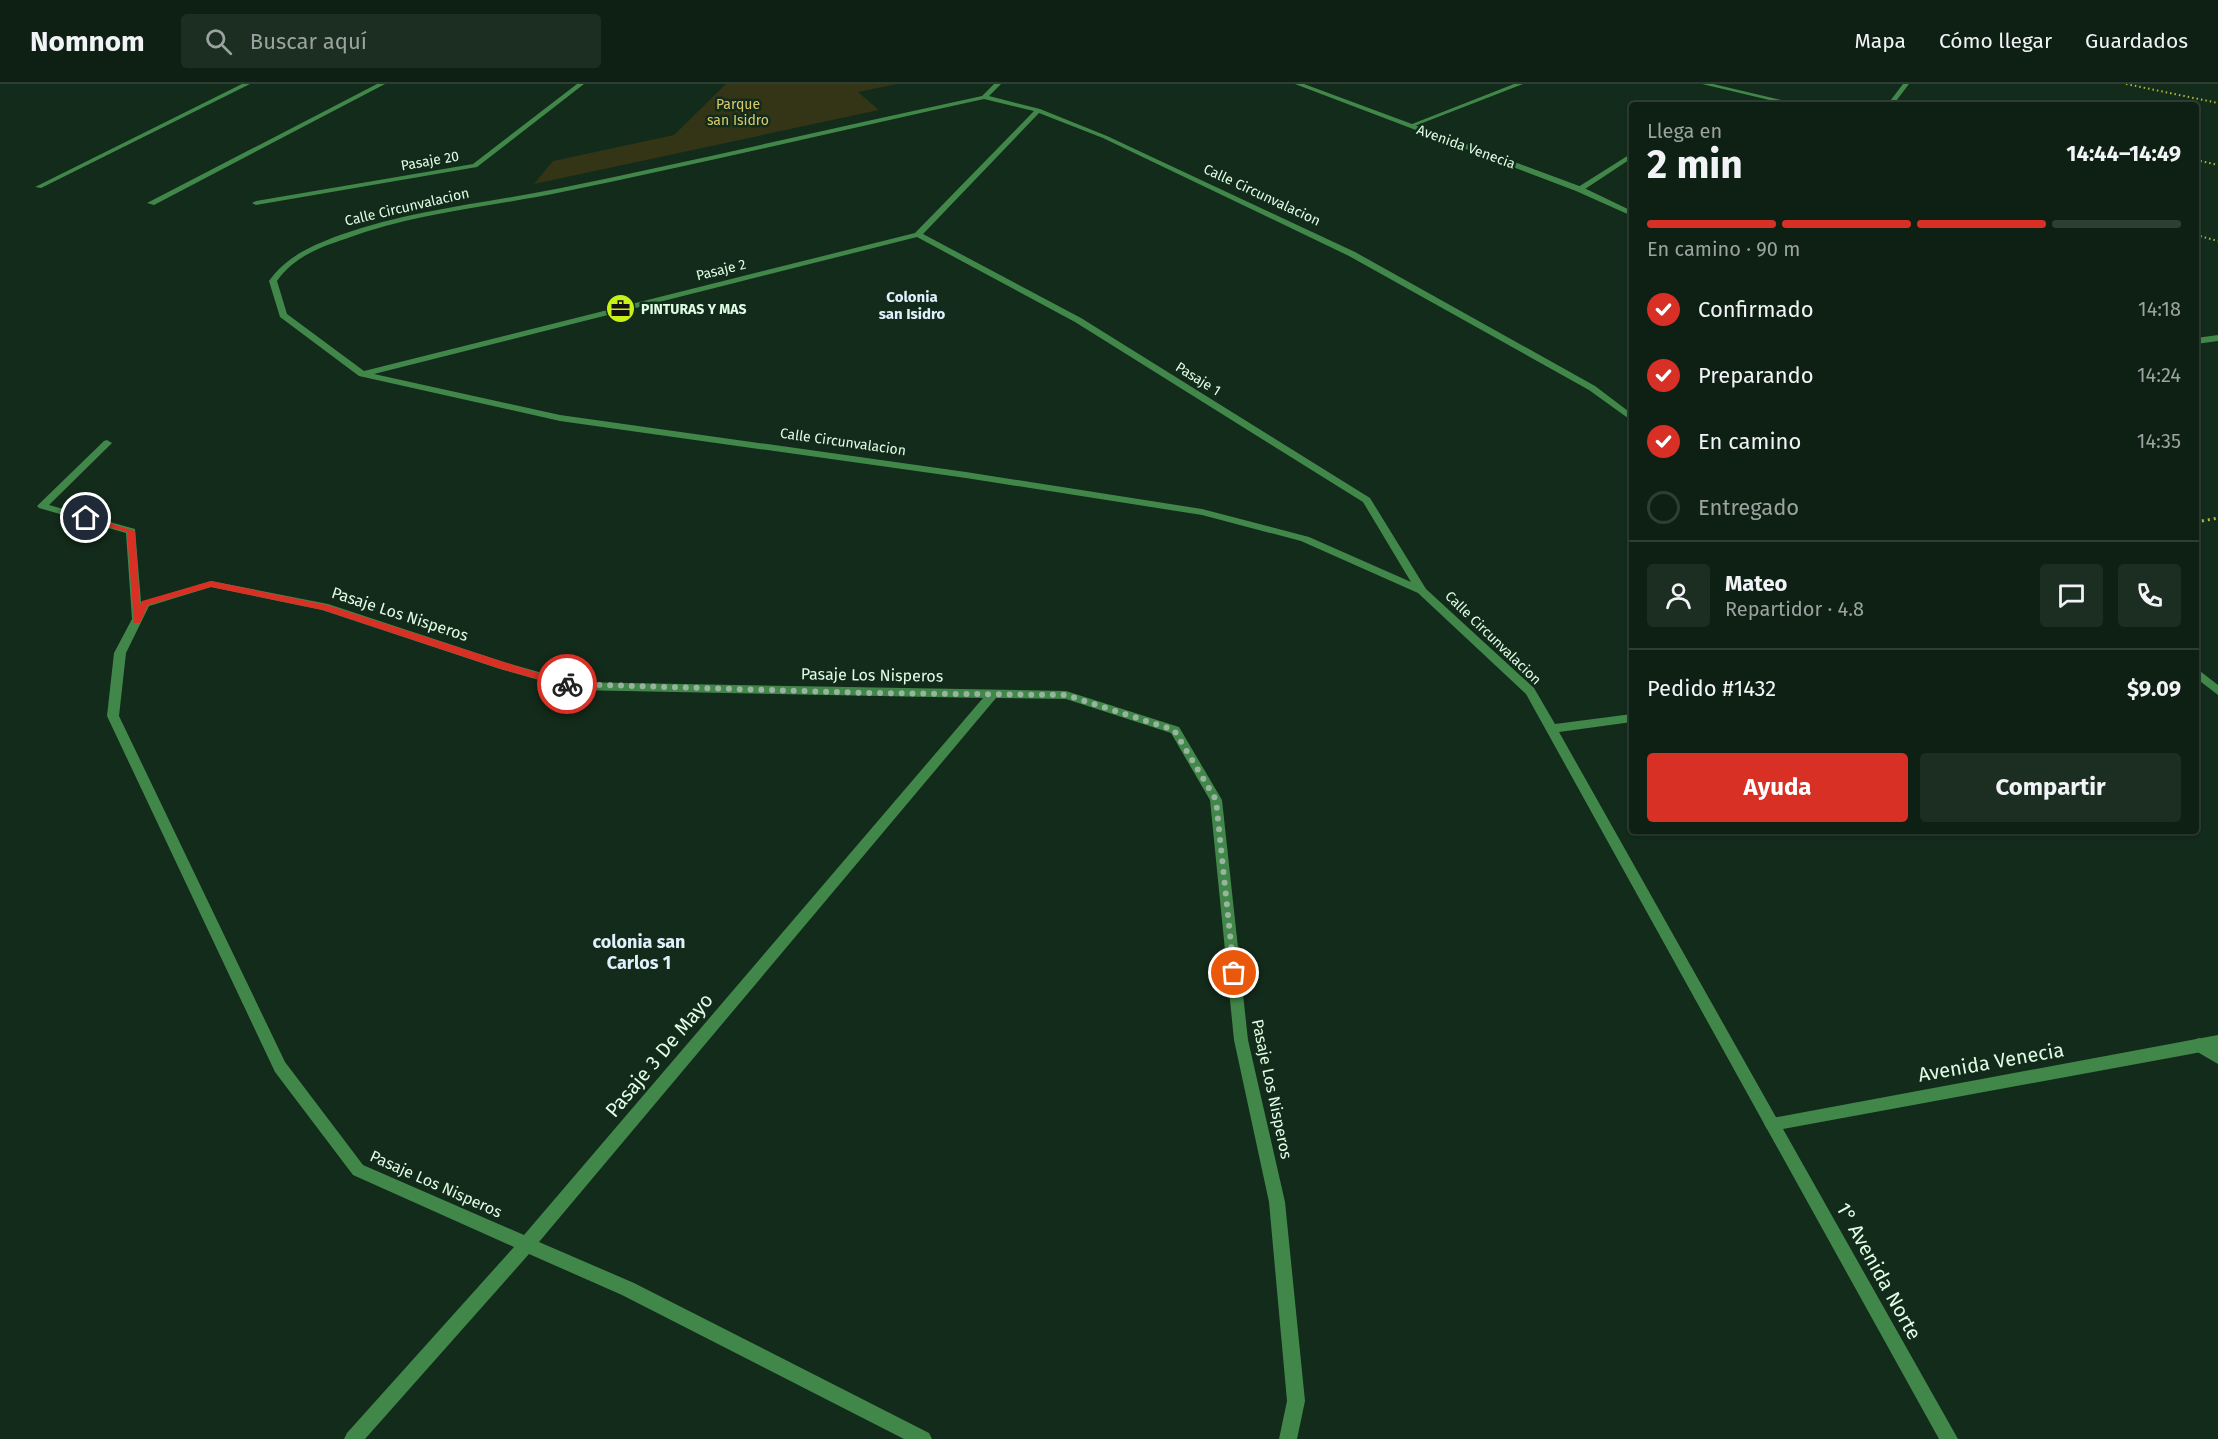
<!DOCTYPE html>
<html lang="es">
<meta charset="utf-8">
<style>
:root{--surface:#0e2014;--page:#1c2d22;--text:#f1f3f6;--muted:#9ba3a0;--line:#2e3e34;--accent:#d93025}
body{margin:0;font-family:"Fira Sans",sans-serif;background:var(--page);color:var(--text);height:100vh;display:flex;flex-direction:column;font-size:22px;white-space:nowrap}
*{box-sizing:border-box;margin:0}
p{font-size:20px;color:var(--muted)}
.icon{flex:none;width:33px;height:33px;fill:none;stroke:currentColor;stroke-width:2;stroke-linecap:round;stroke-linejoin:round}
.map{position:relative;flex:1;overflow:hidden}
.details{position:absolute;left:1629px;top:18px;width:570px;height:732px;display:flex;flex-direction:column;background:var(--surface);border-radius:6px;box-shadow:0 2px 4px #0004,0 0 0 2px var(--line)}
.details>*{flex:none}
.pin{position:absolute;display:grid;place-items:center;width:51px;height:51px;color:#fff;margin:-26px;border:3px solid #fff;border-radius:50%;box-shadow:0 2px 6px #0007}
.courier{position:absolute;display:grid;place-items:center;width:60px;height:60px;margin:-30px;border:4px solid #d93025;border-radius:50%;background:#fff;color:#222;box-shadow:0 2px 8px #0007}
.head em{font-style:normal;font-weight:700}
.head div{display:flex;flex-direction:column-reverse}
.head{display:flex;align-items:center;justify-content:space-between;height:102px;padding:0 18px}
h1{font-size:39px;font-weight:700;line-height:45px}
.bar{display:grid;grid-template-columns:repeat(4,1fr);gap:9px 6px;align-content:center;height:72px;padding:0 18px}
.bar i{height:8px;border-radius:4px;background:var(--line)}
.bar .current{background:var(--accent)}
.bar p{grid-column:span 4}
.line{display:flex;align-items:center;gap:15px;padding:0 18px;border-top:2px solid var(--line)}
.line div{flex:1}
.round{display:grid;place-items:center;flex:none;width:63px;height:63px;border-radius:6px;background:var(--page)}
ol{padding:0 18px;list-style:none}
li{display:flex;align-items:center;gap:18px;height:66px}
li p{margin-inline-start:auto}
li .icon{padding:6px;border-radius:50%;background:var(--accent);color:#fff;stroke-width:4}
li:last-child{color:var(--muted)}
li i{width:33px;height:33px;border:3px solid var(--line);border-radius:50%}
.cta{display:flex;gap:12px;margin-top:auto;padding:12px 18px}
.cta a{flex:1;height:69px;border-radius:6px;background:var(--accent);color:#fff;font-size:24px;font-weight:700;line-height:69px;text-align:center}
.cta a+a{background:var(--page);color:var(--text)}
header{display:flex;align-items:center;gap:36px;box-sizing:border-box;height:84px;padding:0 30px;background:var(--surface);border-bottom:2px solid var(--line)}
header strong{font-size:28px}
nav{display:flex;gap:33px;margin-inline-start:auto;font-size:21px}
.search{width:420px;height:54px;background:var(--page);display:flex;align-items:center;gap:15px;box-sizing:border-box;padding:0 21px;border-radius:6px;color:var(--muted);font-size:22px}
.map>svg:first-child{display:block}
.green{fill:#333516}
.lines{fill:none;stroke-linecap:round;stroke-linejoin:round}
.path-far1{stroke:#b3b839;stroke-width:2;stroke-dasharray:1.5 3;stroke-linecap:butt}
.path{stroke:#b3b839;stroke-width:3;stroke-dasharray:2 4;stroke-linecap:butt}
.pedestrian{fill:#41874a;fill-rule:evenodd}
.minor{fill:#41874a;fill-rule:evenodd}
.tertiary{fill:#41874a;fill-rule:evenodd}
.route{fill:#d93025}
.done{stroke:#98b49e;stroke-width:6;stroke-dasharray:0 10.8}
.labels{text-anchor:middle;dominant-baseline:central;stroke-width:5;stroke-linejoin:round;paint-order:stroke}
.far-park-label{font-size:14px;fill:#dbca6d;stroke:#132b1a}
.far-street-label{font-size:14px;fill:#dffde5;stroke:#132b1a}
.far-poi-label{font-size:14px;font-weight:bold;fill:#dffde5;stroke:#132b1a;text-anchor:start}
.far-neighbourhood-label{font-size:15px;font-weight:bold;fill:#e1f0fd;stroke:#132b1a}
.street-label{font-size:16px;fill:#dffde5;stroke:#132b1a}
.neighbourhood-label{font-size:18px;font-weight:bold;fill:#e1f0fd;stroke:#132b1a}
.near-street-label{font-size:20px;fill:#dffde5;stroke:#132b1a}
</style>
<header>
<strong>Nomnom</strong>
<div class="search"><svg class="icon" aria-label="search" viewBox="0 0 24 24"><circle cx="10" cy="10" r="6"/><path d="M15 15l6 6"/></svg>Buscar aquí</div>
<nav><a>Mapa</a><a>Cómo llegar</a><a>Guardados</a></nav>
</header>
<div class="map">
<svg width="2218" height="1355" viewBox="0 0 2218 1355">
<rect width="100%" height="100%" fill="#132b1a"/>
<path class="green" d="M726,0H897L858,8L879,26L534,100L553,77L674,51Z"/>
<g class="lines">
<path class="path-far1" d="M2126,0L2218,19
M2196,76L2218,81
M2196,151L2218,157"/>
<path class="path" d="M2196,438L2218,434"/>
<path class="pedestrian" d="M577,0H584L477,83L256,121L252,119L256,117L473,80Z
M1632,69V74L1582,107L1575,105Z"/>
<path class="minor" d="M242,0H250L41,104L35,103Z
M377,0H385L154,121L147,119Z
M994,0H1001L989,12L1040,25L1107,52L1355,168L1595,302L1632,330V337L1589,306L1349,172L1103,54L1039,29L923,150L1081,234L1370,414L1426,505L1534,604L1555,640L1632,630V638L1559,648L1777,1035L1780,1040L1777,1045L1772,1047L1767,1045L1526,610L1418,509L1301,457L1202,431L966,394L560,337L359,292L280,233L269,197C287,172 311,162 340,151C411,126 487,119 561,104C702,75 842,42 982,12ZM984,15L1034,27L915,149L364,287L287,230L277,197C294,173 318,164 345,155C415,129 490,123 562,108C703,79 843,46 984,15ZM917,153L1075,238L1363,418L1411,498L1309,453L1202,425L966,388L560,331L374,290Z
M1514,0H1523L1412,43L1407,42Z
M1702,0H1713L1802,21H1790Z
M1903,0H1909L1893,21H1887Z
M2218,251V257L2196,260V254Z
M107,356L112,359L110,361L49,421L135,445L141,518L211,497L328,520L507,579L574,598L1066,607L1179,643L1222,716L1248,956L1285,1118L1305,1317L1297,1355H1279L1287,1317L1269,1118L1234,956L1210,716L1171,649L1066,615L996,614L539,1158L634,1199L929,1349L932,1355H904L622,1211L529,1170L365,1355H344L347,1349L514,1163L353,1091L275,988L107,632L114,569L132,535L126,449L39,424L37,422L104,357ZM211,503L322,526L500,585L574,606L983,614L524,1151L363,1081L285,978L119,632L126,569L149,522Z
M2199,954L2218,965V980L2194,966L2192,961L2194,956Z"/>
<path class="tertiary" d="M1295,0H1304L1582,103L1632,127V132L1576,107Z
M2196,584L2218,601V611L2196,594Z
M2218,951V965L1783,1045L1958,1355H1939L1767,1045L1764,1040L1767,1035Z"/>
</g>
<path class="route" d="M86,432L135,447L140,521L142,517L211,497L327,521L572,600L567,603L501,585L323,526L211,503L148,521L140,539H134L127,448L83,436V432Z"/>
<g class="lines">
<path class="done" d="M567,600L869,609L1066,611L1174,646L1216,716L1234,889"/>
</g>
<defs>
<symbol id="office-disc" viewBox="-11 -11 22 22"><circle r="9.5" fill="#c7f117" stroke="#132b1a"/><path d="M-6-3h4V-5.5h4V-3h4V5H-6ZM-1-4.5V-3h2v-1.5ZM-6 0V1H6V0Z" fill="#111"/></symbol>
</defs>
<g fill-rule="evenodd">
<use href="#office-disc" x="604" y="208" width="33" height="33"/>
</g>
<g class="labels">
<g class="far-park-label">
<text x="738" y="20">Parque<tspan x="738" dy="16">san Isidro</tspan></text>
</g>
<g class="far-street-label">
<text transform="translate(1466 63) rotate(20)">Avenida Venecia</text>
<text transform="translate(430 77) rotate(-10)">Pasaje 20</text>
<text transform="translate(1262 111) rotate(25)">Calle Circunvalacion</text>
<text transform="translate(407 123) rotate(-13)">Calle Circunvalacion</text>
<text transform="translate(721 186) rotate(-14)">Pasaje 2</text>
<text transform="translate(1198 295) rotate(32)">Pasaje 1</text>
<text transform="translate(843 358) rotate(8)">Calle Circunvalacion</text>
<text transform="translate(1493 554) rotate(44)">Calle Circunvalacion</text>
</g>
<g class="far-poi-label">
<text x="641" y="225">PINTURAS Y MAS</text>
</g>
<g class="far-neighbourhood-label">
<text x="912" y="213">Colonia<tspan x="912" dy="17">san Isidro</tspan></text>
</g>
<g class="street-label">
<text transform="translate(400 530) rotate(18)">Pasaje Los Nisperos</text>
<text transform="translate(872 591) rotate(1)">Pasaje Los Nisperos</text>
<text transform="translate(1272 1005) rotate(78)">Pasaje Los Nisperos</text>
<text transform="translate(436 1100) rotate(24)">Pasaje Los Nisperos</text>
</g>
<g class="neighbourhood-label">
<text x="639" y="858">colonia san<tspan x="639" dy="21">Carlos 1</tspan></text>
</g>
<g class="near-street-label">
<text transform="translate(659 971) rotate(-50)">Pasaje 3 De Mayo</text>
<text transform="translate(1991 978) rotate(-10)">Avenida Venecia</text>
<text transform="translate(1879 1187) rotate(61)">1° Avenida Norte</text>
</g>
</g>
</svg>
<div class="pin" style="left:1234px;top:889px;background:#ea580c"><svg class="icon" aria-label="bag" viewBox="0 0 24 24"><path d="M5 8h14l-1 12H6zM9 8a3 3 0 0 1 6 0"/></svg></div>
<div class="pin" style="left:86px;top:434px;background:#1f2937"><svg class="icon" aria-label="home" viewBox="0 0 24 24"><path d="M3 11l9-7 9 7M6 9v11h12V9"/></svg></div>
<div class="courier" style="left:567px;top:600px"><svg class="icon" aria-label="bike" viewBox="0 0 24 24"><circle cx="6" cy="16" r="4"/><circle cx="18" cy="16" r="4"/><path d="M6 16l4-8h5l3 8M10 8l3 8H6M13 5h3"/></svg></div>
<section class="details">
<div class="head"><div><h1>2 min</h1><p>Llega en</p></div><em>14:44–14:49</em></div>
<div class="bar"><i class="current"></i><i class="current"></i><i class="current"></i><i></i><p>En camino · 90 m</p></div>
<ol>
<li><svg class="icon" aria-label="check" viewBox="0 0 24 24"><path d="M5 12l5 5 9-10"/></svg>Confirmado<p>14:18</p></li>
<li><svg class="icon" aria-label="check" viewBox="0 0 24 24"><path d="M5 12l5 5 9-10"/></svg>Preparando<p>14:24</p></li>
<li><svg class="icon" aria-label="check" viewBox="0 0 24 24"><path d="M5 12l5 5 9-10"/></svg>En camino<p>14:35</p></li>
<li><i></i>Entregado</li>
</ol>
<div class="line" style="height:108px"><a class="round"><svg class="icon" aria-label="person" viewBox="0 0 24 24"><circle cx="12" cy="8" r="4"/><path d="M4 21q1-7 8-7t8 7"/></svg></a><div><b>Mateo</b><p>Repartidor · 4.8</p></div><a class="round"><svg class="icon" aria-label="chat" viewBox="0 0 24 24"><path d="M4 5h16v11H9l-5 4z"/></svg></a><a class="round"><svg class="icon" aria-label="phone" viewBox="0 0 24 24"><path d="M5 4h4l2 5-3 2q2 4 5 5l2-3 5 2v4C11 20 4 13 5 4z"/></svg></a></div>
<div class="line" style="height:78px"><div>Pedido #1432</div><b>$9.09</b></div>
<div class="cta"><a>Ayuda</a><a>Compartir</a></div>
</section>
</div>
